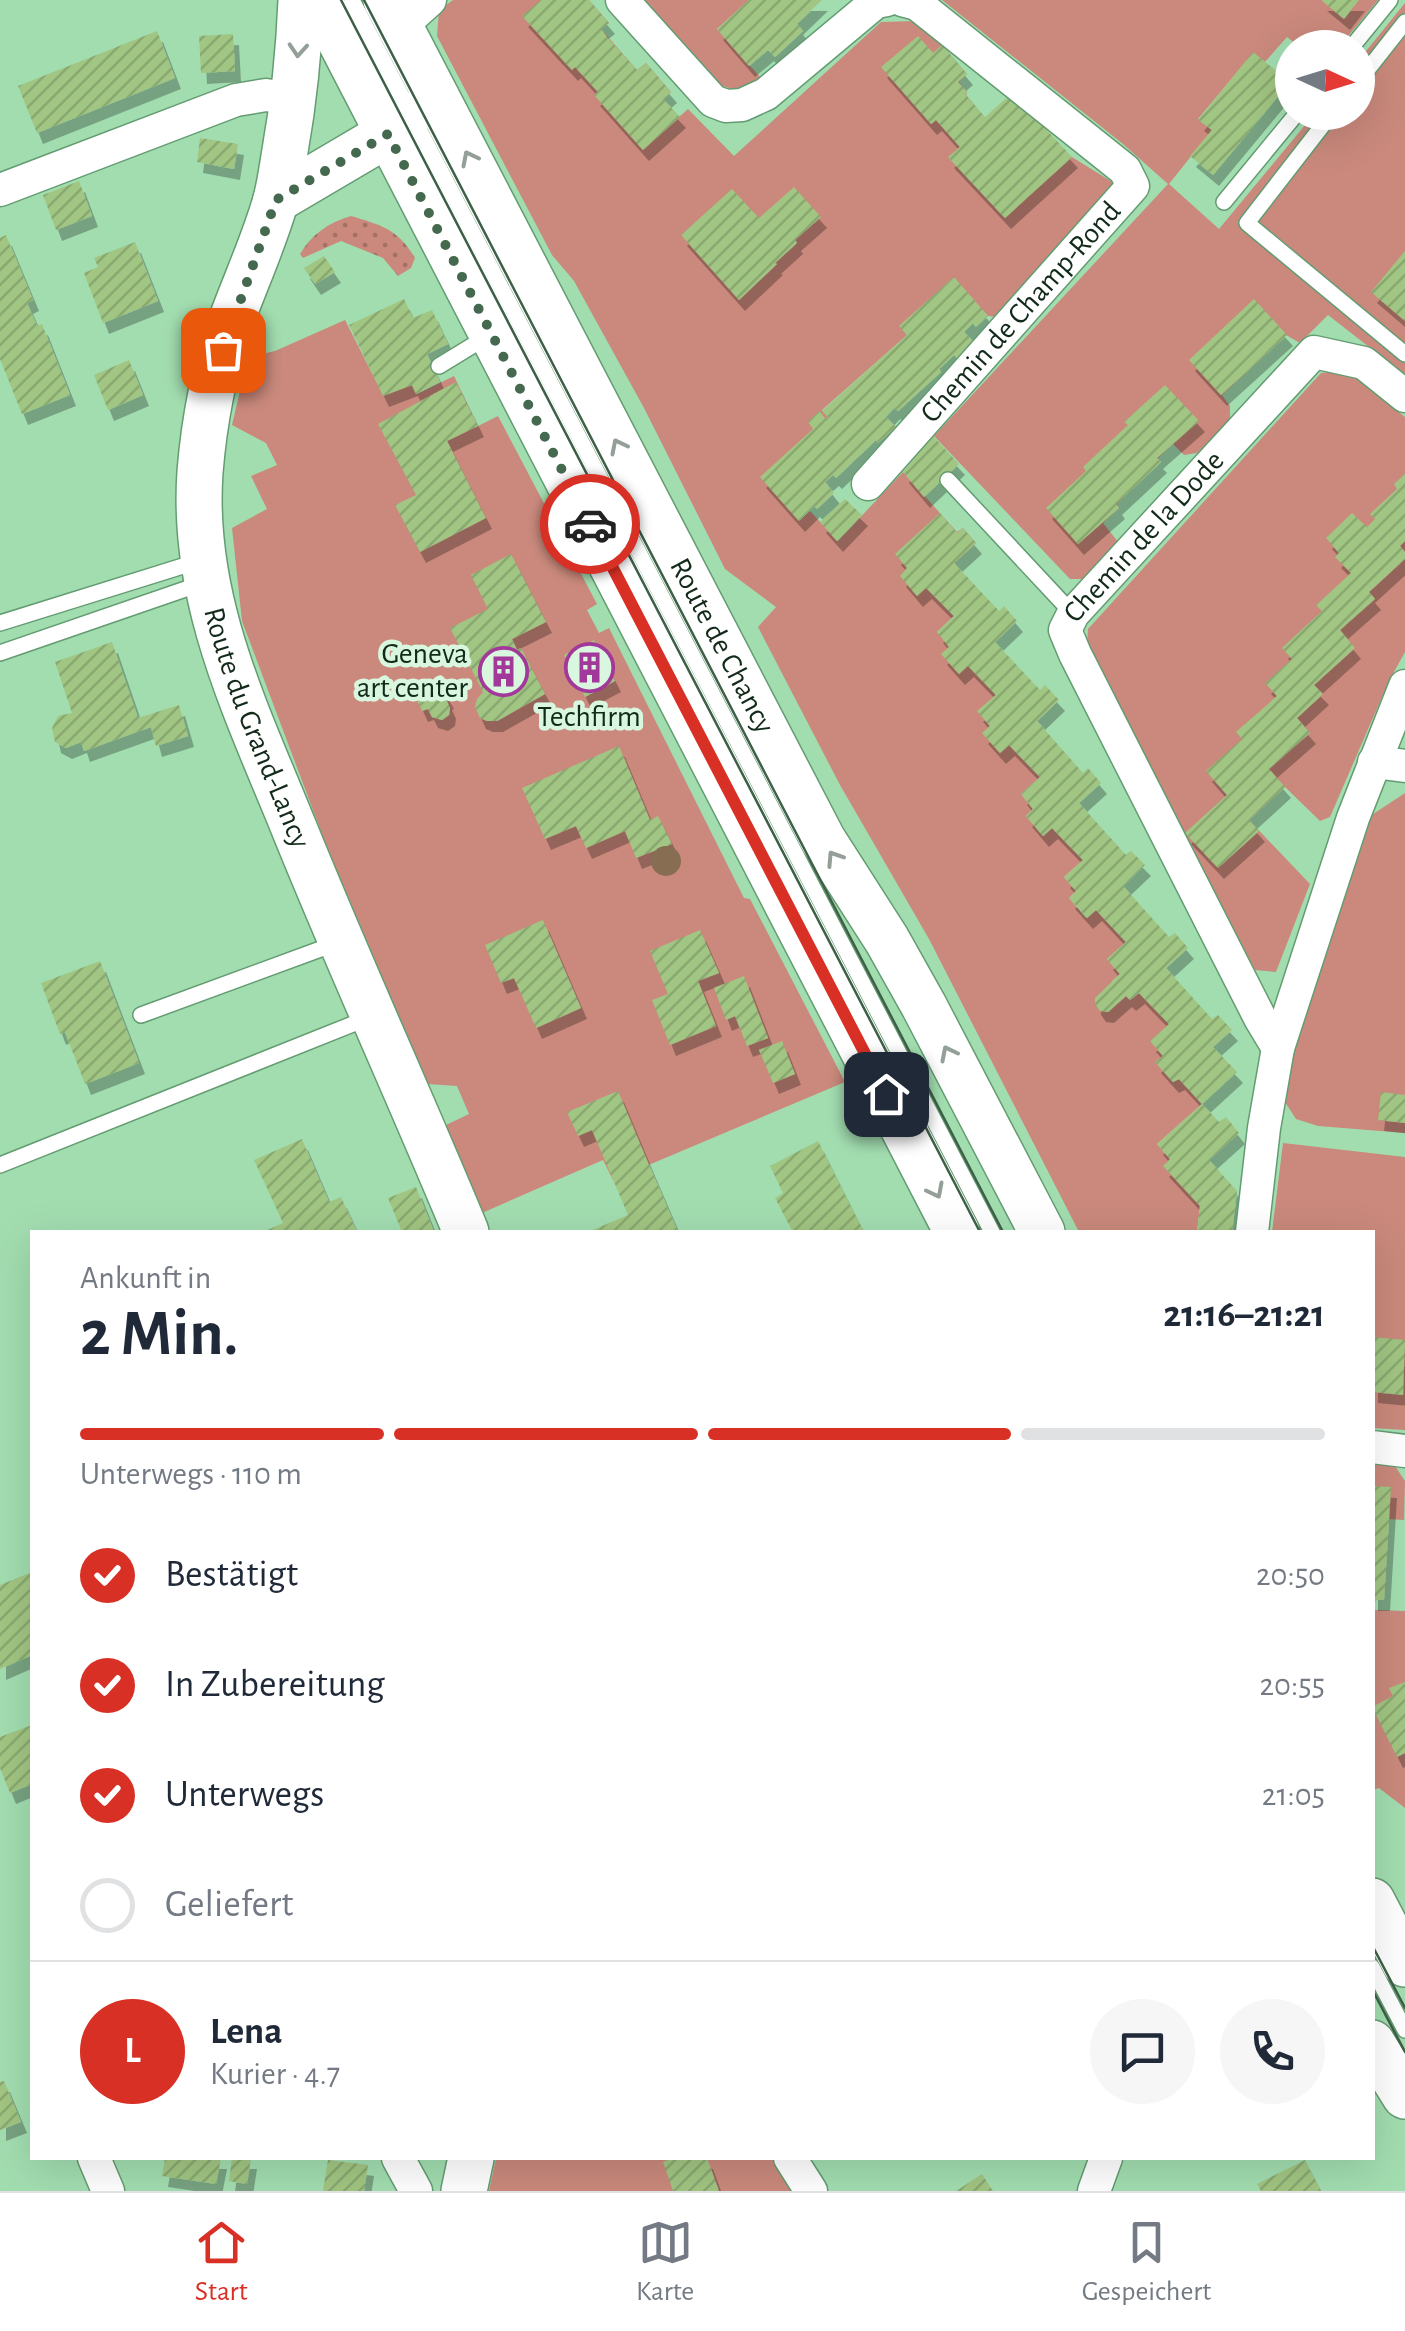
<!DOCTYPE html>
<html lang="de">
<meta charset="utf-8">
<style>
:root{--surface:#fff;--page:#f6f6f7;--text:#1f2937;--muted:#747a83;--line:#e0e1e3;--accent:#d93025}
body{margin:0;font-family:"Alegreya Sans",sans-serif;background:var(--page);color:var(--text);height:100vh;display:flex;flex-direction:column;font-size:38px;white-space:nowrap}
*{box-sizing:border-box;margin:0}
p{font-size:32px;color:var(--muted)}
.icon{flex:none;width:55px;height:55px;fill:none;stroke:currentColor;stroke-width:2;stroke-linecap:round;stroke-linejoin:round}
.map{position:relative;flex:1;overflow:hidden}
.panel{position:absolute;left:30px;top:1230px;width:1345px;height:930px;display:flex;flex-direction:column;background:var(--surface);border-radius:0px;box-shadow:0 10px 40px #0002}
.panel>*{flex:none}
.needle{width:65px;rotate:94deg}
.controls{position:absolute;left:1275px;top:30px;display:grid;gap:20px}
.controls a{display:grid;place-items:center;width:100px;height:100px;border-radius:50%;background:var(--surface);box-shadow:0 10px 40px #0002;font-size:50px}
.pin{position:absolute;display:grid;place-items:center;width:85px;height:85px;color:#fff;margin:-42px;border-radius:20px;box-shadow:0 5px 15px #0006}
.courier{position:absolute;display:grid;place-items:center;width:100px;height:100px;margin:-50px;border:8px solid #d93025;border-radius:50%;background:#fff;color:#222;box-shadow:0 2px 12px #0007}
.summary em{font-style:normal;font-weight:700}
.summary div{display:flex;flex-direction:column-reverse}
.summary{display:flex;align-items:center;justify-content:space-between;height:170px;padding:0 50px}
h1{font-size:65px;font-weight:700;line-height:75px}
.bar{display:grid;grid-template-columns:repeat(4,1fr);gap:15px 10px;align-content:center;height:120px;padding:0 50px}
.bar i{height:12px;border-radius:8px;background:var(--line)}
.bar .current{background:var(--accent)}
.bar p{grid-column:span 4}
.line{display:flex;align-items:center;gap:25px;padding:0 50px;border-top:2px solid var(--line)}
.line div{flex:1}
.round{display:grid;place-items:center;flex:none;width:105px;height:105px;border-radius:52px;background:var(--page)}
ol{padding:0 50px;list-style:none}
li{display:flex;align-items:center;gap:30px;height:110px}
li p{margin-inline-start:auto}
li .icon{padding:10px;border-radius:50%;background:var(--accent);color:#fff;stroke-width:4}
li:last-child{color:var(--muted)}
li i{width:55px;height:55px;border:5px solid var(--line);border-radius:50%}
.menu{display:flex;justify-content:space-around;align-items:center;height:140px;border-top:2px solid var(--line);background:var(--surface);font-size:28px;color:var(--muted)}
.menu a{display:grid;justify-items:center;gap:5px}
.menu .current{color:var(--accent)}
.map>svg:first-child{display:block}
.grass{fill:url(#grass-dots)}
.garden{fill:#ca897c}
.building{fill:url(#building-hatch);filter:url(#shadow)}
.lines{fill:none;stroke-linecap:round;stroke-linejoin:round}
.lane-casing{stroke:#649c72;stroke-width:18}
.street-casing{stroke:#649c72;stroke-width:35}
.secondary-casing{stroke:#649c72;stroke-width:48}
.lane{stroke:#fff;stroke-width:15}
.street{stroke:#fff;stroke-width:32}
.secondary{stroke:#fff;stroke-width:45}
.tram{stroke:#3e6047;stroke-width:2.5}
.tree{fill:#876e52}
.oneway{stroke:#949f98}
.done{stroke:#44694e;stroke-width:10;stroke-dasharray:0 18}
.route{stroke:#d93025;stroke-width:12}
.labels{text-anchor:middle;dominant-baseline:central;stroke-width:9;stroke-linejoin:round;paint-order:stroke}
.street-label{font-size:30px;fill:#122a19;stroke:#d9f6df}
.poi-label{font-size:30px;fill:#122a19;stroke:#d9f6df;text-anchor:end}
</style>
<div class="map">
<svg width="1405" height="2191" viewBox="0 0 1405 2191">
<defs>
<pattern id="grass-dots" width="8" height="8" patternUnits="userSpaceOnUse" patternTransform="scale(2.5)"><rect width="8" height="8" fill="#ca897c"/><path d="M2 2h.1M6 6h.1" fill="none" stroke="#a37065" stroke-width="1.8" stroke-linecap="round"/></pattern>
<pattern id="building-hatch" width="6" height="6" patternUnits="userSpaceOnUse" patternTransform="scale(2.5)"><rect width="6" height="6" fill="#a1c582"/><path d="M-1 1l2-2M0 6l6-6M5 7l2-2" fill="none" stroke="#8aa970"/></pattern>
<filter id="shadow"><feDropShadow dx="6" dy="11" stdDeviation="0" flood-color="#0004"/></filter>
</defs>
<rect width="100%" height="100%" fill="#a2ddb0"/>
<path class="grass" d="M351,216C381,225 398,229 415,258L411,268L398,276L383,258L341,241L303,258L300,254C312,234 328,223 351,216Z"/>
<path class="garden" d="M453,0H589L609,23L601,29L637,70L646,63L671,92L663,99L679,117L688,109L734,156L881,22L915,21L942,45L967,74L959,82L967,92L966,95L977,108L949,133L960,147L949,158L1004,217L1072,157L1117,185L997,317L988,316L953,278L900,326L907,335L822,410L828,417L761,477L800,520L810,511L838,541L903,472L957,532L963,528L976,543L927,588L954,616L937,632L996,695L978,711L990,726L983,733L1000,753L1009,745L1040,777L1021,794L1033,809L1026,816L1043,836L1052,828L1083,860L1064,877L1076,891L1069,898L1086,918L1096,910L1126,942L1107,959L1120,974L1112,981L1130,1000L1139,993L1169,1024L1163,1056L1156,1063L1173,1082L1179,1079L1202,1104L1157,1144L1170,1159L1200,1206L1197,1232H1079L929,939L840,785L758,627L776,607L725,569L644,408L574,281L552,255L437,36L439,10Z
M642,0H749L717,29L762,79C746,88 737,92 720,85Z
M942,0H1378L1339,47H1300L1287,37L1265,62L1253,53L1198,119L1212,130L1169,184L1219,229L1315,113L1358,112V61L1405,3V375L1328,315L1300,343L1286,335L1222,395L1230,406V424L1197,453L1184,455L1173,444C1152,462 1136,484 1117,504L1119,508L1103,523L1119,543L1083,579H1070L934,436L1168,184L1123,144Z
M345,320L383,395L412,385L417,394L454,376L478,426L498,416L597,604L587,610L599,633L609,628L744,898L750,899L845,1082L613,1180L603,1160L482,1213L446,1125L469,1114L457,1086L427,1084L325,842L242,621L232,528L267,509L251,476L277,465L266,443L232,425L248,357L275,351Z
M1348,370L1405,417V652L1388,683L1330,817L1320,821L1285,787L1249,820L1310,884L1276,972L1255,970L1087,646L1088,629L1321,373Z
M1405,793V1133L1318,1126L1296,1119L1285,1102L1299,1029L1364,820Z
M1283,1143L1405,1157V1430L1373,1428L1372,1232H1272Z
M1372,1464L1395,1466L1405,1481L1404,1520L1388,1519L1374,1610L1405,1611V1808L1379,1788L1373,1790Z
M496,2158H773L793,2191H489Z"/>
<path class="building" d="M541,0H589L609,23L601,29L607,37L637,70L646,63L671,92L663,99L680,117L643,150L594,95L598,92L587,80L575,67L572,70L522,16Z
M749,0H822L797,24L803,31L775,57L768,50L749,66L717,29Z
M1321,0H1359L1344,19Z
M157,31L175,78L37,133L18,86Z
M233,34L235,71L201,73L199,36Z
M918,36L933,53L942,45L967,74L958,82L967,92L965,94L985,117L1012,93L1072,157L1005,218L948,157L960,147L936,120L931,124L881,67Z
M1253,52L1290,82L1213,175L1190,156L1212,130L1198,120Z
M200,138L238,144L234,169L197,162Z
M79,181L92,216L56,230L43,195Z
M794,187L821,217L795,240L797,243L775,263L777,264L739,300L681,235L732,189L759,218Z
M6,235L33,300L27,303L37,326L42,324L70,395L22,414L0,359V238Z
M135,242L158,301L103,323L84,273L98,267L94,258Z
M1405,251V321L1371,292Z
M324,256L335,272L315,284L304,268Z
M954,277L988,316L976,327L973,323L964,332L974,342L957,358L954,355L939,369L941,372L898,411L894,408L886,417L896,427L878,443L876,440L836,478L833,475L825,482L834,493L817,509L814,506L799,521L760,477L813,429L808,422L819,411L826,419L828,417L822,411L907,335L899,326Z
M404,299L413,318L432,310L448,344L427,354L440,382L416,394L412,385L383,396L349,325Z
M1254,299L1287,335L1221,395L1189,360Z
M129,360L143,395L108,410L94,375Z
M456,382L478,426L447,441L486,518L420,552L395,505L416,495L378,424Z
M1165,385L1199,421L1157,458L1161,462L1116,504L1119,508L1078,544L1046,508L1086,471L1083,467L1128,425L1124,422Z
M933,436L959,464L924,497L903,472Z
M1405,474V541L1400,546L1405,552V559L1369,592L1375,599L1340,630L1355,648L1314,685L1323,694L1297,718L1310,733L1269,769L1285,787L1249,820L1259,831L1218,868L1185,833L1227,795L1206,771L1242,739L1236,732L1277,696L1265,683L1292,659L1282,648L1322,611L1316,605L1351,573L1335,557L1339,553L1326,538L1352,513L1367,527L1375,519L1370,514L1397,489L1394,484Z
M845,499L862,515L837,541L820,522Z
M940,513L957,533L963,528L976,543L954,563L999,611L1004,606L1017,621L995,642L1040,690L1045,685L1059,700L1037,721L1083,773L1088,768L1101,783L1079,803L1126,855L1131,851L1145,865L1123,886L1169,937L1175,933L1188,948L1166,968L1212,1019L1218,1015L1232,1030L1213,1047L1237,1072L1202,1104L1179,1079L1173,1082L1155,1062L1163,1056L1150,1041L1169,1024L1139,993L1130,1000L1126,996L1108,1012L1100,1011L1095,1004V998L1120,974L1107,959L1126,942L1096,910L1087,918L1069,898L1076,891L1064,877L1083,860L1052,828L1043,836L1026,816L1033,809L1021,794L1040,777L1009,745L1000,753L982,733L990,726L977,711L996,695L968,666L959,674L941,654L949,647L937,632L954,616L926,588L917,596L900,576L907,568L895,554Z
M511,554L546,622L512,639L517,650L521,648L545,694L497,721H487L480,718L475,707L477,699L483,692L450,628L488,609L471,575Z
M594,640L615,681L585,697L564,655Z
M112,642L138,718L179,705L188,736L156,746L151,727L84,751L81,742L66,748L55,742L52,728L58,716L72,713L55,662Z
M438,680L448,698L446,699L450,708L449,715L442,720L432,717L428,709L422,711L416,698L430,690L427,685Z
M619,746L650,820L658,816L672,844L636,858L625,831L586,848L576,826L545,839L522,788Z
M543,920L581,1008L536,1028L514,978L501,983L485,945Z
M700,930L719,973L698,981L716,1026L670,1045L652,1000L668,994L650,951Z
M100,961L139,1063L85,1084L65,1032L60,1034L41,983Z
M744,976L768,1038L747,1046L735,1016L726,1020L714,988Z
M782,1041L795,1074L773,1083L759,1050Z
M618,1091L649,1165L678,1232H588L628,1215L592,1130L578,1136L567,1112Z
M1381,1092L1405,1095V1123L1378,1120Z
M1202,1104L1219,1122L1226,1117L1239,1133L1209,1160L1237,1191L1232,1232H1197L1200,1206L1163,1166L1170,1159L1157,1144Z
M302,1139L329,1202L341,1197L357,1232H263L283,1223L254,1160Z
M818,1141L851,1207L864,1232H793L775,1198L783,1193L770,1166Z
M416,1187L434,1232H402L388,1198Z
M1372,1337L1405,1340L1403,1395L1372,1392Z
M1372,1486L1391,1487L1384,1600H1372Z
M32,1572V1655L0,1669V1585Z
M1405,1682V1753L1397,1757L1372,1707L1393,1696L1389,1688Z
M32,1725V1784L10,1793L0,1768V1737Z
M4,2081L21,2122L0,2130V2082Z
M165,2158H221L216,2184L162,2176Z
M232,2158H251L247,2184L229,2181Z
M674,2158H707L719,2191H673L663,2162Z
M328,2160L368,2165L364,2191H323Z
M1305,2160L1321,2191H1261L1257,2184Z
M982,2174L993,2191H956Z"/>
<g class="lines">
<defs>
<path id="lane" d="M352,0L992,1232
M1351,48L1390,0
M1358,82L1405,22
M1333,112L1247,223L1405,354
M1224,202L1298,112
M439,366L488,336
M948,480L1073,614
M0,623L199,561
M0,653L203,583
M141,1015L337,943
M0,1165L368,1018
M1372,1967L1405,2030"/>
<g id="street">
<path d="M622,0L713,101L726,106L742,105L766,94L876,2L887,0"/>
<path d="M400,27L430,0"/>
<path d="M0,190L236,100L266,95L294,99"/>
<path id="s1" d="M868,484L1133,186L1125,170L917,4L902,0"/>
<path d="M1374,762L1405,766"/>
<path id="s2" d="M1278,1048L1260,1018L1075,654L1065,630L1073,614L1314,352L1364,363L1405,396"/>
<path d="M1252,1232L1264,1128L1278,1048L1353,818L1405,686"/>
<path d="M1372,1447L1405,1451"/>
<path d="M94,2158L108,2191"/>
<path d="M398,2158L416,2191"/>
<path d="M790,2158L811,2191"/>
<path d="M1094,2191L1106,2158"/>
</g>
<g id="secondary">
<path id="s3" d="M301,0C299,51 294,100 285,151C282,168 280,186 275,203C263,244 245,283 230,324C214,370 204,423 200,472C191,601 247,712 294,828C349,964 410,1097 466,1232"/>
<path d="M319,0L957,1232"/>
<path id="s4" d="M386,0L823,840L887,940L924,1006L1042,1232"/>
<path d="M276,200L388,134L408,115"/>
<path d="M1372,1901L1405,1964"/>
<path d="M1372,2043L1405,2096"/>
<path d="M464,2191L471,2158"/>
</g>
</defs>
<use href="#lane" class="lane-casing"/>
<use href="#street" class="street-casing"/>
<use href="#secondary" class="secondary-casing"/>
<use href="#lane" class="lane"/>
<use href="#street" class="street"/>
<use href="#secondary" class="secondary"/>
<path class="tram" d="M341,0L980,1232
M364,0L1003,1232
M1372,1945L1405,2008
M1372,1989L1405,2052"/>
</g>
<circle class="tree" cx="666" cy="861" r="15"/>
<defs><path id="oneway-chevron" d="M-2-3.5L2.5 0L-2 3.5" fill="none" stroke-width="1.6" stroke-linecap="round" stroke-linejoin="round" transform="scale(2.5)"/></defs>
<g class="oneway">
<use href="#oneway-chevron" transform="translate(298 50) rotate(94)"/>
<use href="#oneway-chevron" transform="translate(469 158) rotate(-117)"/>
<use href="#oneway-chevron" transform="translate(618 446) rotate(-117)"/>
<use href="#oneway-chevron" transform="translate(834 858) rotate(-123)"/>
<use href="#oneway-chevron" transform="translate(948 1053) rotate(-117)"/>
<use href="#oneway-chevron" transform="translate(936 1191) rotate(63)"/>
</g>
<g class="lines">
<path class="done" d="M223,350L276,200L388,134L590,524"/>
<path class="route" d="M590,524L886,1094"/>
</g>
<defs>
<symbol id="building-ring" viewBox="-11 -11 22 22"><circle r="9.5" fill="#d9f6df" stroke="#a23899" stroke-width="1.5"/><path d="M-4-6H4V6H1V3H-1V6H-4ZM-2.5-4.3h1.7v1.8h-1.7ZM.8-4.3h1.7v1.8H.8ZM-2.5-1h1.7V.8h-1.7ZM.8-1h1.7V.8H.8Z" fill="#a23899"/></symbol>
</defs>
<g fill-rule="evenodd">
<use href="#building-ring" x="562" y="640" width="55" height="55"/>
<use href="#building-ring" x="476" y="644" width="55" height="55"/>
</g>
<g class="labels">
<g class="street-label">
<text stroke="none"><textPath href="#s1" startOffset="230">Chemin de Champ-Rond</textPath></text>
<text stroke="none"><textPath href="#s2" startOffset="592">Chemin de la Dode</textPath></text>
<text stroke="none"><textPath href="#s4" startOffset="728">Route de Chancy</textPath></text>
<text stroke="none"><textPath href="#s3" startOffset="750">Route du Grand-Lancy</textPath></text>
</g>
<g class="poi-label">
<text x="468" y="654">Geneva<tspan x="468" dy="34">art center</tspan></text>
<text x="589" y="717" text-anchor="middle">Techfirm</text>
</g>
</g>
</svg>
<div class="controls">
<a><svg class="needle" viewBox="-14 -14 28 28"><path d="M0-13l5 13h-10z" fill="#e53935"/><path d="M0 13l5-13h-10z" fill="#747a83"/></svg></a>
</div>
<div class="pin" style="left:223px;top:350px;background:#ea580c"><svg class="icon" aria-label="bag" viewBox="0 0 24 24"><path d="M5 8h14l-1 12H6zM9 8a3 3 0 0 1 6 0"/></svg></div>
<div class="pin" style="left:886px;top:1094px;background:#1f2937"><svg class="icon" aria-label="home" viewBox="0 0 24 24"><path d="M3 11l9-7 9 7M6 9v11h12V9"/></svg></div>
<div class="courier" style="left:590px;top:524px"><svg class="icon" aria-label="car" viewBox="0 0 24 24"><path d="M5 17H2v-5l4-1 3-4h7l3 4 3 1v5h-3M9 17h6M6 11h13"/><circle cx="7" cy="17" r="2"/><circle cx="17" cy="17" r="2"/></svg></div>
<section class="panel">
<div class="summary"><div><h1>2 Min.</h1><p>Ankunft in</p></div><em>21:16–21:21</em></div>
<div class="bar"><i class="current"></i><i class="current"></i><i class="current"></i><i></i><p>Unterwegs · 110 m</p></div>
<ol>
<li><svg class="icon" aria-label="check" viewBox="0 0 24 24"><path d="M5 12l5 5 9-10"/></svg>Bestätigt<p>20:50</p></li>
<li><svg class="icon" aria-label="check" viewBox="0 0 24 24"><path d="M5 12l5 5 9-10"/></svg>In Zubereitung<p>20:55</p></li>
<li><svg class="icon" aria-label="check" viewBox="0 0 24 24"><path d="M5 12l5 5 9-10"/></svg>Unterwegs<p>21:05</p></li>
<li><i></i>Geliefert</li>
</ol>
<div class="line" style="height:180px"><b class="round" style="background:var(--accent);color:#fff">L</b><div><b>Lena</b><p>Kurier · 4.7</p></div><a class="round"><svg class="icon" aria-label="chat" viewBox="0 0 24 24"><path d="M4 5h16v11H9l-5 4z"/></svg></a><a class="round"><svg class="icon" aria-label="phone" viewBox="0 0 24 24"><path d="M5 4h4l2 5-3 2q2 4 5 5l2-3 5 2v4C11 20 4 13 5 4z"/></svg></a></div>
</section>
</div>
<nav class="menu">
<a class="current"><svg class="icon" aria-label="home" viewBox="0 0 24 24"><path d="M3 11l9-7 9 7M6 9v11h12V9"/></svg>Start</a>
<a><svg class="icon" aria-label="map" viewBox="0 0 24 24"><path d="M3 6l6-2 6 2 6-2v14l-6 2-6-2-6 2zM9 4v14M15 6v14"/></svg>Karte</a>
<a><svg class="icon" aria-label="saved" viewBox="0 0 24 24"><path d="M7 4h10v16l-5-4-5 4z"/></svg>Gespeichert</a>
</nav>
